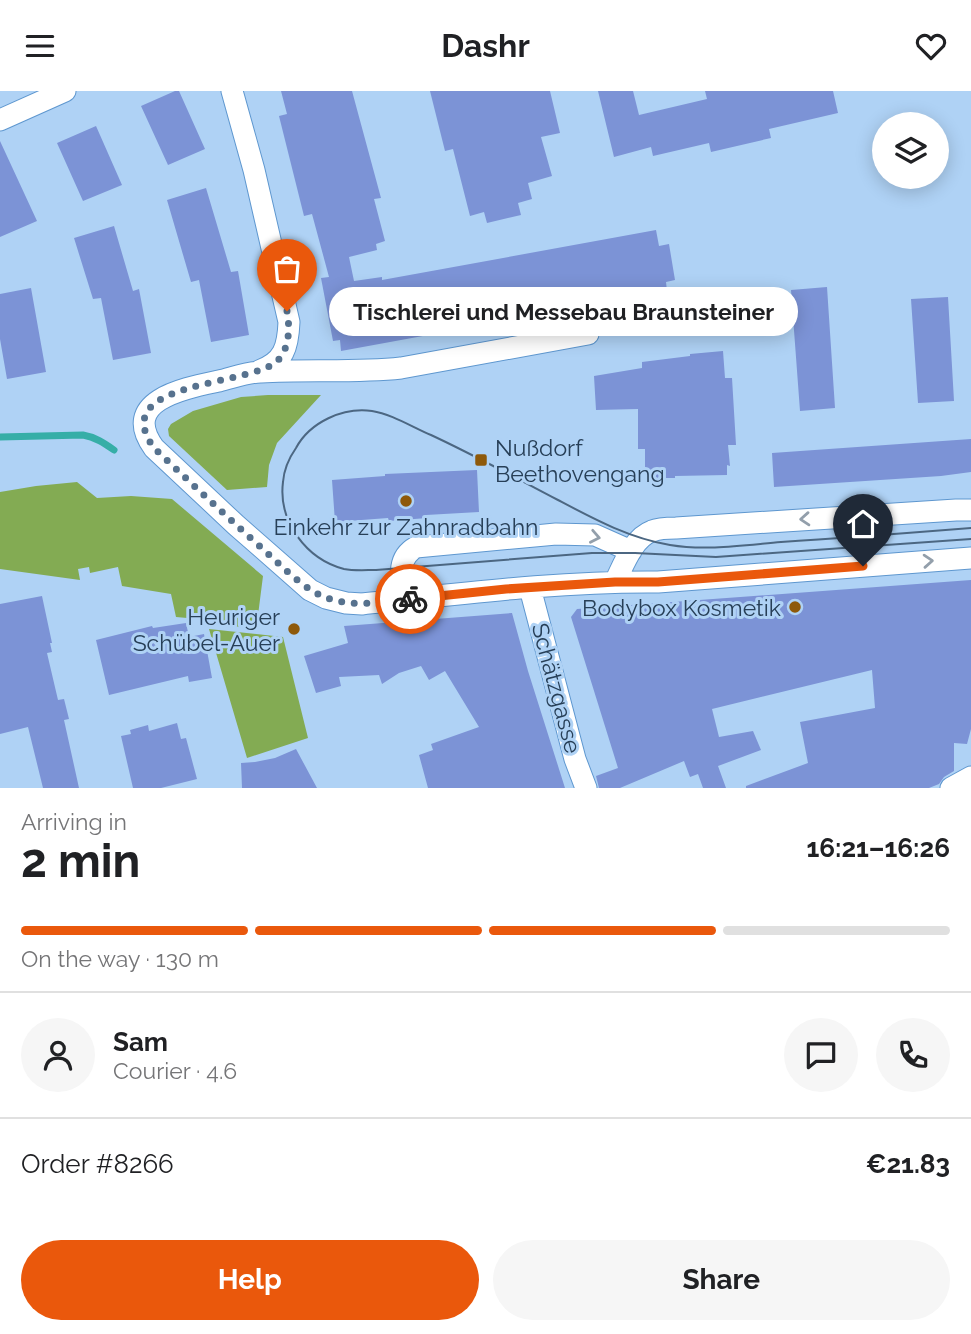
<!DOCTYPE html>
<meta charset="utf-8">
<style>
:root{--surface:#fff;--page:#f6f6f6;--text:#202124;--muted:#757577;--line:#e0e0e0;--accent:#ea580c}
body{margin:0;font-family:Raleway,sans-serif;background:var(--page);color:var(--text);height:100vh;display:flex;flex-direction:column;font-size:26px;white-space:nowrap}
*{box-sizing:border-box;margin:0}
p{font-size:23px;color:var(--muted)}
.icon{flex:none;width:38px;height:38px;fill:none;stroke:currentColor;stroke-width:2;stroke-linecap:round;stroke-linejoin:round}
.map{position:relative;height:697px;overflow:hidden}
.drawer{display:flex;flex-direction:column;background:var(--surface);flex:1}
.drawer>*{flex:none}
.buttons{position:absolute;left:872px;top:21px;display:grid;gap:14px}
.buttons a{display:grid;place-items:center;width:77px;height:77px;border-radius:50%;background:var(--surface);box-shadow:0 4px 18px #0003;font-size:35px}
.pin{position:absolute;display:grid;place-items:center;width:60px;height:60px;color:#fff;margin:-72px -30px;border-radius:50% 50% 50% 0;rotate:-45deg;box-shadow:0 0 7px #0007}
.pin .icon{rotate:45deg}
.courier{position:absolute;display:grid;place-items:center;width:70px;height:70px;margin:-35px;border:5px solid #ea580c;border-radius:50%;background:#fff;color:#222;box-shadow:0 2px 9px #0007}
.bubble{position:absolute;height:49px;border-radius:24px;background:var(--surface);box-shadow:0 4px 18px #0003;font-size:23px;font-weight:700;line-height:49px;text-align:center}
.overview em{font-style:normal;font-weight:700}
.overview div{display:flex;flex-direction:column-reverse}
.overview{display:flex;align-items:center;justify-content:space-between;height:119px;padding:0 21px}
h1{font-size:46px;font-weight:700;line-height:52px}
.bar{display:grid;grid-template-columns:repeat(4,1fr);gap:10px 7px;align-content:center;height:84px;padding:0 21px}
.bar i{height:9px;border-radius:5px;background:var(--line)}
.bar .selected{background:var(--accent)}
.bar p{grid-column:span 4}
.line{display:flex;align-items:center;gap:18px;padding:0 21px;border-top:2px solid var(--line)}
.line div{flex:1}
.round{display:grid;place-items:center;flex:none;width:74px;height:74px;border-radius:37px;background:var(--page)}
.button{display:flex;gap:14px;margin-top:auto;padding:14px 21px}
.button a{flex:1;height:80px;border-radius:42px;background:var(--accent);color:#fff;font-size:28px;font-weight:700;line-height:80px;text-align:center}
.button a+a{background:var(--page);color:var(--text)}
header{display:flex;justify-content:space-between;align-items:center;height:91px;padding:0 21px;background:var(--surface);font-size:32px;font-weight:700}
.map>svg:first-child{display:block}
.green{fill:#83ab53}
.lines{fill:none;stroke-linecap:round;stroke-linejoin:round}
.stream{stroke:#36aea7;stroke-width:7}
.building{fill:#7c93d6}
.minor-casing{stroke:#5e97cf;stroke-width:23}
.minor{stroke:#fff;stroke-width:21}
.tram{stroke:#4c6782;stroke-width:2}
.oneway{stroke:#939fab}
.done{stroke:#57728e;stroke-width:7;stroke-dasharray:0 12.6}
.route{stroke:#ea580c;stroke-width:9}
.poi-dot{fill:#8e590a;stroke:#afd2f5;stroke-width:2.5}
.labels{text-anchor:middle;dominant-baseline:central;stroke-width:6;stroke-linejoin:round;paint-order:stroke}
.poi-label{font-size:23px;fill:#273f57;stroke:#afd2f5;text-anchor:end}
.street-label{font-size:23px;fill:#273f57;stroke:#afd2f5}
</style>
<header><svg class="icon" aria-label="menu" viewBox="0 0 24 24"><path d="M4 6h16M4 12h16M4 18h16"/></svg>Dashr<svg class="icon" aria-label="heart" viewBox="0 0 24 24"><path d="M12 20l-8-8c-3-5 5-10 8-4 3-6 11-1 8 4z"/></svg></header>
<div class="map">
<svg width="971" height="697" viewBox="0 0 971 697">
<rect width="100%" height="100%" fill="#afd2f5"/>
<path class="green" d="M268,304H321L277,352L269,374L267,396L227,399L169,345L168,338L171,333L193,320L241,306Z
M77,391L97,407L131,405L172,408L263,485L256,540L210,529L176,526L171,503L122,495L118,476L90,482L89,476L78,478L80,489L0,478V401L36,395Z
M209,538L283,546L308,647L247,667Z"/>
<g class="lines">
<path class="stream" d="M0,346L83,344C95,346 104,352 114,359"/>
</g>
<path class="building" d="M175,0H179L205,58L168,74L141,15Z
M281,0H352L381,107L374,108L385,150L376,153L377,159L349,166L354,190L382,186V189L656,139L659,155L669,153L675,189L666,191L667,200L341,260L340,249L333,250L321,187L329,186L312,123L304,125L279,25L287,23Z
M430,0H550L560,42L541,46L552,85L528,92L532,108L518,112L521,124L487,132L484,121L470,125L453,58L445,60Z
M598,0H633L639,24L707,8L705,0H833L838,22L769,38L771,47L711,61L709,52L653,65L651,56L614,66Z
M96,35L122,94L83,110L57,52Z
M0,50L37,130L0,146Z
M206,97L231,181L238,180L249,244L211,251L199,189L191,191L167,109Z
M114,135L133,200L139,198L151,262L113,269L101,207L93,208L74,147Z
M827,196L835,317L800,320L791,199Z
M31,197L46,281L7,288L0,248V203Z
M948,206L954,310L918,312L911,208Z
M723,260L725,287H732L736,354H728L730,375L727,374V384L675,385V387H649V377H645V358H638V318L596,319L594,285L642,277V271L690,265V263Z
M971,348V381L941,385L774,396L772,362Z
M477,379L479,421L426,424L427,427L389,430L388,427L335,431L332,389L385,385V383Z
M971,489V638L967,653L954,652V680L944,686L939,693L929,697H746V695L808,672L800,631L875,617L872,579L712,618L719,646L753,640L761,659L718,675L726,697H703L698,683L690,686L684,670L620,697H599L596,685L618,677L571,526L577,518Z
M42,505L52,552H50L52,561L47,562L58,609L64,608L69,628L64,629L79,697H43L28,636L0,643V513Z
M512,522L528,580L565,697H428L419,664L433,659L431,653L479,636L445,580L429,589L421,575L399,582L382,593L379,584L339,586L341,595L316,602L304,565L348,552L344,535Z
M186,532L189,546L204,543L212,587L189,591L188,585L109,604L96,549L152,535L153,537Z
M177,632L181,648L186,647L197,688L161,697H133L121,645L131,643L130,639L148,634L149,640Z
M296,658L317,697H242L241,672L255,671L275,667Z"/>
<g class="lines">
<defs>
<path id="minor" d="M232,0L254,79L289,231C288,256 284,271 259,280
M0,29L65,0
M588,243L401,277C354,282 308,278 261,281C247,281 232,287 219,290C186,297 119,309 154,357L236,434L310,499L326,507L346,512L362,513C460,503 559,490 658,491L971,467
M615,491C624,473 633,447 652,440C659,437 668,437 676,437L956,419H971
M530,497L575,668L586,697
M405,509C402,489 395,468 416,456L556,443L595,444L631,460
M951,697L971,686"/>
</defs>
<use href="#minor" class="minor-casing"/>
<use href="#minor" class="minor"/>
<path class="tram" d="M971,437C908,442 844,447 781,451C745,454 706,460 670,454C629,447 594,428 558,409C516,387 474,364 431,344C412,336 392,323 372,320C343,316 310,331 296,357C289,367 284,378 283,391C278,430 306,468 344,478C354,480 366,479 376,479L592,462H635L716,466L971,448"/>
</g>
<defs><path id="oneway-chevron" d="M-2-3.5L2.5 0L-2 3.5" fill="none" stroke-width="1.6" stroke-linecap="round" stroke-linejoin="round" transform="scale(1.75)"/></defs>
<g class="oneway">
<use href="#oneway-chevron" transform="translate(805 428) rotate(176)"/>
<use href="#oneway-chevron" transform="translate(595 446) rotate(11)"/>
<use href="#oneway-chevron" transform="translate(928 470) rotate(-4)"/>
</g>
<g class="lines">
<path class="done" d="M287,220C290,236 290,259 276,271C249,295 105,290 154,357C191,392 227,426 265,460C284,477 305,500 330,508C356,516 383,511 410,508"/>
<path class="route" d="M410,508L506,498L615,491H658L863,475"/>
</g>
<g class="poi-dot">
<rect x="474" y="362" width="14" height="14" rx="3.5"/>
<circle cx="406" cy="410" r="7"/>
<circle cx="795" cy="516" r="7"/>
<circle cx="294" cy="538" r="7"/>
</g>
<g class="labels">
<g class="poi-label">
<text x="495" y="356" text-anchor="start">Nußdorf<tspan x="495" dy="26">Beethovengang</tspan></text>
<text x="406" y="435" text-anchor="middle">Einkehr zur Zahnradbahn</text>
<text x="781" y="516">Bodybox Kosmetik</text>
<text x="280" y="525">Heuriger<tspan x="280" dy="26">Schübel-Auer</tspan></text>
</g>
<g class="street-label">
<text transform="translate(557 597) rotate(75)">Schätzgasse</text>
</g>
</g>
</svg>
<div class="buttons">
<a><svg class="icon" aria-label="layers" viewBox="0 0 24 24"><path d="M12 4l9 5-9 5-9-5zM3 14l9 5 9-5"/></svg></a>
</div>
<div class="pin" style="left:287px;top:220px;background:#ea580c"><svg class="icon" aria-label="bag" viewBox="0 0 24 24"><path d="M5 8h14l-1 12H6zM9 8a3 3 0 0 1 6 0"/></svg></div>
<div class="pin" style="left:863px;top:475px;background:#1f2937"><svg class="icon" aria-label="home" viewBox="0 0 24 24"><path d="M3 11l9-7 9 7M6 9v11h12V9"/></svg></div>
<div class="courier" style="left:410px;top:508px"><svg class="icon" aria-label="bike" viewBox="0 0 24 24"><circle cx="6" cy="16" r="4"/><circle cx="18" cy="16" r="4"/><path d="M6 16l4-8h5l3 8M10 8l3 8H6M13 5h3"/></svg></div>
<div class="bubble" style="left:329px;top:196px;width:469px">Tischlerei und Messebau Braunsteiner</div>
</div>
<section class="drawer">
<div class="overview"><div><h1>2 min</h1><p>Arriving in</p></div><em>16:21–16:26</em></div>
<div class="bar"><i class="selected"></i><i class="selected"></i><i class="selected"></i><i></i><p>On the way · 130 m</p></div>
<div class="line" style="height:126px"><a class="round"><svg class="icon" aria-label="person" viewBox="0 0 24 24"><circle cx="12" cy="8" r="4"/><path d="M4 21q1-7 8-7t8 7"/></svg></a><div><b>Sam</b><p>Courier · 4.6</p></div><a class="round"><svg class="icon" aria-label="chat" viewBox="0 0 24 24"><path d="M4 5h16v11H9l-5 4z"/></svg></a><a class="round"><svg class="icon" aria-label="phone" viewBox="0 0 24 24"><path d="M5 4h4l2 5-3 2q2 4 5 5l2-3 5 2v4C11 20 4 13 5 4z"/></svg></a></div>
<div class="line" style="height:91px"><div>Order #8266</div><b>€21.83</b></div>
<div class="button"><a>Help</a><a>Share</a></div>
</section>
